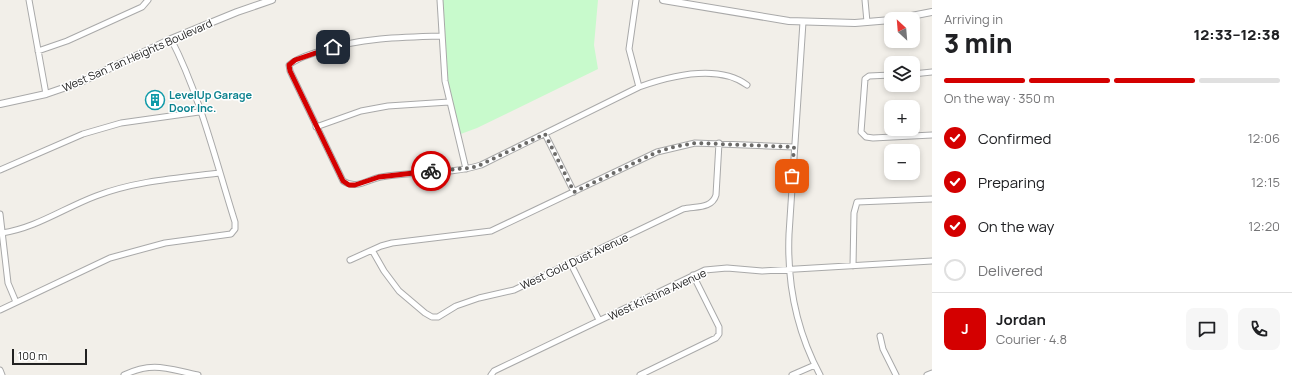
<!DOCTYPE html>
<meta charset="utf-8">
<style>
:root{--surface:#fff;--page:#f6f6f6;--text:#202124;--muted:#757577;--line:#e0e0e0;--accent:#d40000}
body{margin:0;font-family:Manrope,sans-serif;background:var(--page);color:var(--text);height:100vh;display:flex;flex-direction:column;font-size:15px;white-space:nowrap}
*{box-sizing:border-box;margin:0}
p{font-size:13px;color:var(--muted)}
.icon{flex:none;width:22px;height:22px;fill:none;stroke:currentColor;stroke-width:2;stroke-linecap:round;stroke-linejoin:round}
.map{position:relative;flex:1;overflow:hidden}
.panel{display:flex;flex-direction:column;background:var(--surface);width:360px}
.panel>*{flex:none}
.needle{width:26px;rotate:334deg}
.tools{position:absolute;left:884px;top:12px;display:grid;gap:8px}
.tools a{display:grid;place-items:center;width:36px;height:36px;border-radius:8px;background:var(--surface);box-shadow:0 2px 6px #0003;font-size:20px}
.scale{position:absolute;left:12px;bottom:10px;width:75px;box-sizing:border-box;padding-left:4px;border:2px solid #222;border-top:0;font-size:11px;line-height:14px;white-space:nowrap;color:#222;-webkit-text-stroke:3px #fff;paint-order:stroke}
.pin{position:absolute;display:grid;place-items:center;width:34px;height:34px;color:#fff;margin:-17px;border-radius:8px;box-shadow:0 2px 6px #0006}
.courier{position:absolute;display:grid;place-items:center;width:40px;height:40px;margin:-20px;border:3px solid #d40000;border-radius:50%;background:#fff;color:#222;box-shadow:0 1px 5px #0007}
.summary em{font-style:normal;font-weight:800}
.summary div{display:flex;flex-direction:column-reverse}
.summary{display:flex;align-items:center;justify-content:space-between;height:68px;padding:0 12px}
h1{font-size:26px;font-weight:800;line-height:30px}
.bar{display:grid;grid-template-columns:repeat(4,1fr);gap:6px 4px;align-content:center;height:48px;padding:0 12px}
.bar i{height:5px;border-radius:3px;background:var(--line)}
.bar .current{background:var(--accent)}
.bar p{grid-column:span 4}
.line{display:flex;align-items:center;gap:10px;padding:0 12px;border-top:1px solid var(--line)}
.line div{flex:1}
.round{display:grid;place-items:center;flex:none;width:42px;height:42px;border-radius:8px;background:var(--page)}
ol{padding:0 12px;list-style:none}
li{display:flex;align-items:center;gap:12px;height:44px}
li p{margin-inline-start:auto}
li .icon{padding:4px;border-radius:50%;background:var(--accent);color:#fff;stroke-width:4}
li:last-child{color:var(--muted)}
li i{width:22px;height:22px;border:2px solid var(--line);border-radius:50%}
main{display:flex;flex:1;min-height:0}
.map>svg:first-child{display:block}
.park{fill:#c8facc}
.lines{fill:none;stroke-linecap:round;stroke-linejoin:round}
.minor-casing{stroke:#a9a9a9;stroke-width:7}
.tertiary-casing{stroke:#a9a9a9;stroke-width:8}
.minor{stroke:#fff;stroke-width:5}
.tertiary{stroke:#fff;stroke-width:6}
.done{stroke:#6b6a68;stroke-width:4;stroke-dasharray:0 7.2}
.route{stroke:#d40000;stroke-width:5}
.labels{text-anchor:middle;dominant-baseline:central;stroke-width:3;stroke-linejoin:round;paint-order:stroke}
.street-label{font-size:11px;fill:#222;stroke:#fff}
.culture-label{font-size:11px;font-weight:bold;fill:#0d838f;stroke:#fff;text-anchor:start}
</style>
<main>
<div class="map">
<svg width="932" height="375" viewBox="0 0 932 375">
<rect width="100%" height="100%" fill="#f2efe9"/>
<path class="park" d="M440,0H598L594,45L598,69L477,128L458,135L449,102Z"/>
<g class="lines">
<defs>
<path id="minor" d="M29,0L46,94
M440,0L445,81L466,169
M636,0L629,49L639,87
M865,0L867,22
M803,22L789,234C787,283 797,332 820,375
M442,36C400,37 360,38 320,51C309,55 298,57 289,65L290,71L343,181C356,190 368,179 381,177C414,171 449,175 481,165L639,87C670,76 718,64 747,85
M38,51L67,41L142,7L148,0
M913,74L932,72
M891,75L869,76L865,79L861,132L866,137L873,138L932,135
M316,127L361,111L388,106L449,102
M545,134L574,192
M0,170L83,134L121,123L199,112
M0,214L8,283L16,302
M2,233C36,228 64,208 96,196C135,181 178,178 219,173
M372,250L384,271L399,291L425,313L432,317H438L456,306L479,298L514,290L683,209C695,206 712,209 716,195L719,143
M350,260L381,246L392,243L491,231L657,152L695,143L794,147
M571,264L599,320
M853,266L854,213L857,202L932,199
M0,310L110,258L165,243L231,234L235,229V222C216,162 200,95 171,39
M880,336L883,349L896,375
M0,370L2,375
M124,375C153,361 168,369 198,375
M491,375L494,371L705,270L727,268L762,271L932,261
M640,375L716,338L719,334V327L693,275
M792,375L815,365
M927,375L932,373"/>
<path id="tertiary" d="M663,0L789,21L855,23L891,20
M896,19L932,12
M0,104L46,94L81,82L171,39L237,12L272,0"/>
</defs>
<use href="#minor" class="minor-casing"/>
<use href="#tertiary" class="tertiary-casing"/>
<use href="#minor" class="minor"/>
<use href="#tertiary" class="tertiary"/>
</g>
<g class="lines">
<path class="done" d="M431,171L471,168L480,165L545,134L574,192L657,152L674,147L695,143L794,147L792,176"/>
<path class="route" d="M333,47L295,60L289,65L290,71L343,181L349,185H355L379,177L431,171"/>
</g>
<defs>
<symbol id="building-ring" viewBox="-11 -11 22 22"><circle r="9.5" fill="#fff" stroke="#0f9aa8" stroke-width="1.5"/><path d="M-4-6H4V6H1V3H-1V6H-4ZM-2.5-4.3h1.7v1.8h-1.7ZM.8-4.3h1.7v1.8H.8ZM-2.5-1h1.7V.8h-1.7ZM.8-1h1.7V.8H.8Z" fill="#0f9aa8"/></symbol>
</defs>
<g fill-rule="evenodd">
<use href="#building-ring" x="144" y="89" width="22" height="22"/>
</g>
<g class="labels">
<g class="street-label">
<text transform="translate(137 55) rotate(-24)">West San Tan Heights Boulevard</text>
<text transform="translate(574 261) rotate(-25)">West Gold Dust Avenue</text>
<text transform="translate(657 294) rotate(-25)">West Kristina Avenue</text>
</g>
<g class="culture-label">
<text x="169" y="94">LevelUp Garage<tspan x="169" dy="13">Door Inc.</tspan></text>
</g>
</g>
</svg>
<div class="tools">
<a><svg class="needle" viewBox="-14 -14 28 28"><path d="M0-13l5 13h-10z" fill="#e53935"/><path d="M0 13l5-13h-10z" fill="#757577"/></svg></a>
<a><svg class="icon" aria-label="layers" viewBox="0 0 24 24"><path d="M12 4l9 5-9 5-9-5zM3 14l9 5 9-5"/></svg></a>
<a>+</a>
<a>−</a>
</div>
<div class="scale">100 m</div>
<div class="pin" style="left:792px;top:176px;background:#ea580c"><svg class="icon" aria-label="bag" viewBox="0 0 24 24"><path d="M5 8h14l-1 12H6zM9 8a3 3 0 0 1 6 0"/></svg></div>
<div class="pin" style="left:333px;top:47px;background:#1f2937"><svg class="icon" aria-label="home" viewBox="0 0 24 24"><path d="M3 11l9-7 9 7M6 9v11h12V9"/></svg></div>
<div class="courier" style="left:431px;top:171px"><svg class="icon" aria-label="bike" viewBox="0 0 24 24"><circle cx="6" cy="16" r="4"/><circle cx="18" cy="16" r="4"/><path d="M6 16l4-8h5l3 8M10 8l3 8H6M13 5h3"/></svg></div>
</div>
<section class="panel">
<div class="summary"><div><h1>3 min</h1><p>Arriving in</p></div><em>12:33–12:38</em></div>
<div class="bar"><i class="current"></i><i class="current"></i><i class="current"></i><i></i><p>On the way · 350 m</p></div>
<ol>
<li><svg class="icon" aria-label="check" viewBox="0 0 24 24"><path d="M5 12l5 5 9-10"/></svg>Confirmed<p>12:06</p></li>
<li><svg class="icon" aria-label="check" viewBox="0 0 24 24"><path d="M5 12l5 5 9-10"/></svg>Preparing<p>12:15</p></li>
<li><svg class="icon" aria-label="check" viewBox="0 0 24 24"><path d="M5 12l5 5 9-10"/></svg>On the way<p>12:20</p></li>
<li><i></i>Delivered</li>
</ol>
<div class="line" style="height:72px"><b class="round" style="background:var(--accent);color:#fff">J</b><div><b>Jordan</b><p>Courier · 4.8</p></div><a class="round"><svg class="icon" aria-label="chat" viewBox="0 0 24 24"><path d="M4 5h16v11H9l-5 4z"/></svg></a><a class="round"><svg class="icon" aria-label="phone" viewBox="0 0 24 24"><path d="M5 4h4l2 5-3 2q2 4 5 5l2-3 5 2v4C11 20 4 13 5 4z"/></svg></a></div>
</section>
</main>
